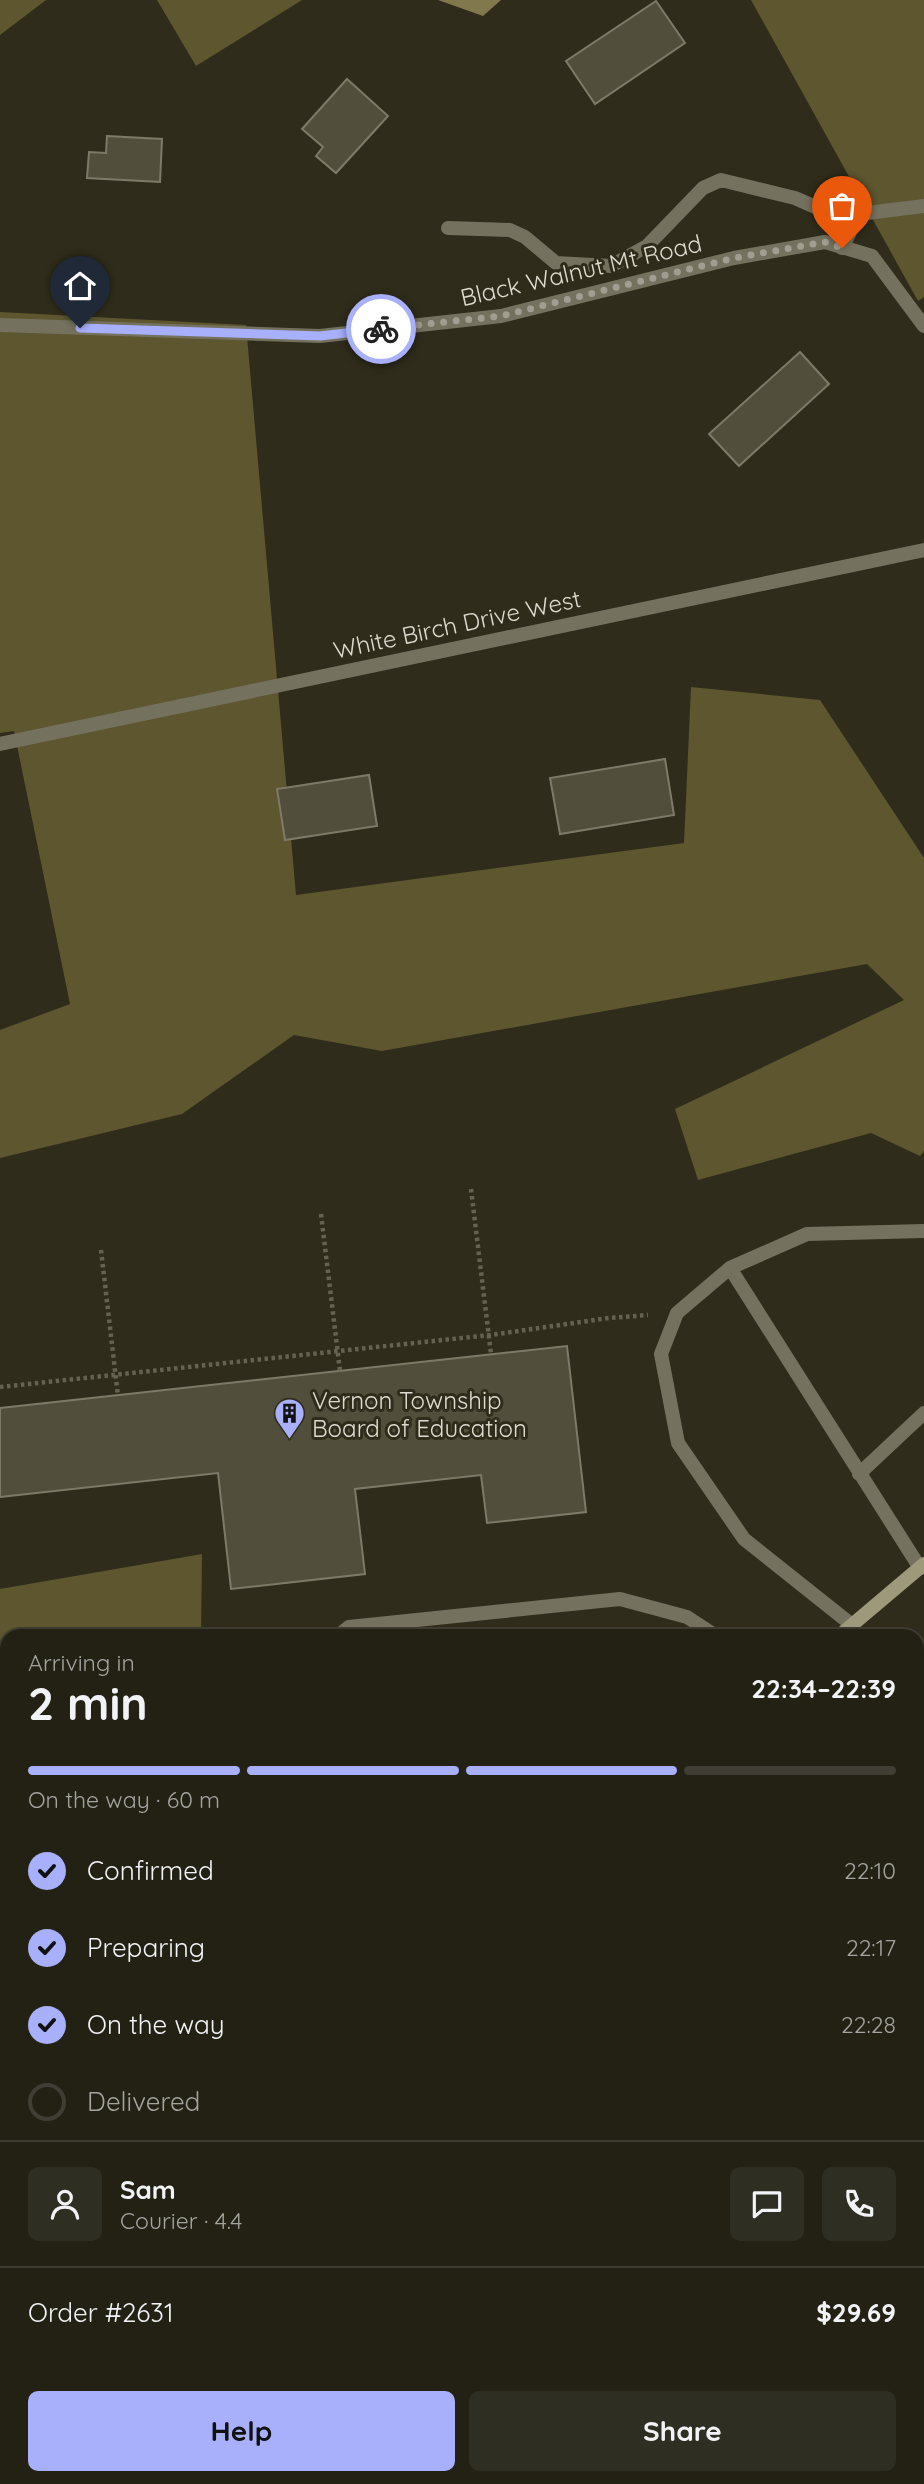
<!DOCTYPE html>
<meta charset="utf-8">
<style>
:root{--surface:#232114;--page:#2f2e22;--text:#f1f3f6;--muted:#a3a3a0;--line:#403e34;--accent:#a8b0fc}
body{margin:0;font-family:Quicksand,sans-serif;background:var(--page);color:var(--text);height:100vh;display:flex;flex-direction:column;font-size:26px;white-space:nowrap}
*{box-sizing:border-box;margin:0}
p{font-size:23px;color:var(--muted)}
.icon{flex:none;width:38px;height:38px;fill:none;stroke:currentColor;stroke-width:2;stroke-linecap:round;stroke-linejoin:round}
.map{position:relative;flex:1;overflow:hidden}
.sheet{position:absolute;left:0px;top:1629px;width:924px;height:856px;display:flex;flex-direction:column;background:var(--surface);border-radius:21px 21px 0 0;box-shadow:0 2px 5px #0004,0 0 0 2px var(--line)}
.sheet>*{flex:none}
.pin{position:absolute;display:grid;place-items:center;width:60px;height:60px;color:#fff;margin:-72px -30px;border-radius:50% 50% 50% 0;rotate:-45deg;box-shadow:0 0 7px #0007}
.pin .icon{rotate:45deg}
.courier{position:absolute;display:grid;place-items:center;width:70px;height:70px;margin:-35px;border:5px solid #a8b0fc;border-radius:50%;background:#fff;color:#222;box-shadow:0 2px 9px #0007}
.head em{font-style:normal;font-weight:700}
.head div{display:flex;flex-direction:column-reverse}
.head{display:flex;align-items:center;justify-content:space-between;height:119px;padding:0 28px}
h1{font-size:46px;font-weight:700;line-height:52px}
.bar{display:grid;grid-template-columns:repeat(4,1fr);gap:10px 7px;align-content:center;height:84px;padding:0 28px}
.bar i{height:9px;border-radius:5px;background:var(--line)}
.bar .on{background:var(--accent)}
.bar p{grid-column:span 4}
.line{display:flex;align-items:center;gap:18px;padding:0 28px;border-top:2px solid var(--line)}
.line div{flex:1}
.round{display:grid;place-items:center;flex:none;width:74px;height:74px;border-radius:10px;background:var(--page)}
ol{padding:0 28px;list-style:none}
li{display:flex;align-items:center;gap:21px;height:77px}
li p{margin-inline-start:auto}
li .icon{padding:7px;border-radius:50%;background:var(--accent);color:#111;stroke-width:4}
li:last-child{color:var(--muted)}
li i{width:38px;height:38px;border:4px solid var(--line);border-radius:50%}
.button{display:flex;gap:14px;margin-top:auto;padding:14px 28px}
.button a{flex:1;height:80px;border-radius:10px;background:var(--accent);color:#111;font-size:28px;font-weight:700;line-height:80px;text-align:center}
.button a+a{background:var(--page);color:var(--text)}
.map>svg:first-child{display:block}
.green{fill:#5d562f}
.water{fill:#81794d}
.building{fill:#524e3c;stroke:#7e7a67;stroke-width:2}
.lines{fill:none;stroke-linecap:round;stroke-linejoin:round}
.path{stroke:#646253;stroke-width:4.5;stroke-dasharray:3.5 3.5;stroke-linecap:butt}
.lane{stroke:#75715f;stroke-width:14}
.street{stroke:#75715f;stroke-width:14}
.secondary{stroke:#9e997b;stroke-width:14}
.done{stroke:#a09e91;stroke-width:7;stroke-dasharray:0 12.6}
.route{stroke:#a8b0fc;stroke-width:9}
.labels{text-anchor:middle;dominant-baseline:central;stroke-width:6;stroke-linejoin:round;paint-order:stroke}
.street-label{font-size:24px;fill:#dddbd0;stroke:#2f2c1b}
.poi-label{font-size:24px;fill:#dddbd0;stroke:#2f2c1b;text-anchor:start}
</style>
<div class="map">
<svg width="924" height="2484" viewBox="0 0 924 2484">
<rect width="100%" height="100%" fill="#2f2c1b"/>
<path class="green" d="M0,0H46L0,35Z
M157,0H302L196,66Z
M751,0H924V297L918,301Z
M0,312L246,325L296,895L684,843L691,687L820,700L924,858V1151L920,1156L871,1133L698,1180L675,1109L904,1000L867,964L382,1051L294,1035L182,1114L0,1158V1030L70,1004L14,731L0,733Z
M202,1554L201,1636H7V2187L0,2192V1589Z
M924,2282V2480L920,2484H663L658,2478H917V2287Z
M7,2284V2478H130L133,2484H0V2290Z"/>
<path class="water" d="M438,0H501L483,16Z"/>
<path class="building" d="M656,1L685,43L595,104L566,61Z
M347,79L388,116L336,173L316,156L323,147L302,129Z
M107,136L162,139L160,182L87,178L89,152L106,153Z
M800,352L829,384L739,466L709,434Z
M665,759L674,815L560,834L550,778Z
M369,775L377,826L285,840L277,789Z
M567,1346L586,1512L487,1523L481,1475L355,1489L365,1574L231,1589L218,1473L0,1497V1408Z"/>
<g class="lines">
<path class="path" d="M471,1189L491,1354
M321,1214L340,1371
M101,1250L118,1396
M0,1387L490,1335L609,1318L648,1315"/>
<path class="lane" d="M448,228L510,230L525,237L556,263L611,266L647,246L703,188L721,180L795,198L854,224
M842,248L859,214L924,206
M730,1268L807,1234L924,1231
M859,1474L924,1413
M852,1625L744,1539L678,1443L661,1354L677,1313L730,1268L920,1568
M338,1636L349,1627L620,1599L687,1617L716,1636
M184,2478L187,2484"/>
<path class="street" d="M0,325L320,336L501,316L734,258L825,242L872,256L924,326
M0,744L924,550"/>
<path class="secondary" d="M839,1636L924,1564
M0,2244L7,2239"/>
</g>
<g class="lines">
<path class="done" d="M381,329L501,316L734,258L825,242L842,248"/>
<path class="route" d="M80,328L320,336L381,329"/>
</g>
<defs>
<symbol id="building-pin" viewBox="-11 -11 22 30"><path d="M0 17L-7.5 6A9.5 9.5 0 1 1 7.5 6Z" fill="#a8b0fc" stroke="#2f2c1b"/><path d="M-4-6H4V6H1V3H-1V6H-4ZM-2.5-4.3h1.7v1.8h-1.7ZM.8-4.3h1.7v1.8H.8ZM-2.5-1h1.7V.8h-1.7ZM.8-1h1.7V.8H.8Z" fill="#111"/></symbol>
</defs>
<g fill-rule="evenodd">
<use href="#building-pin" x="272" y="1396" width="35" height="47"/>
</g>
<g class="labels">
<g class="street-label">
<text transform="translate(581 270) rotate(-13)">Black Walnut Mt Road</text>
<text transform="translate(457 624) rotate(-12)">White Birch Drive West</text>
</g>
<g class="poi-label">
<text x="312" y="1400">Vernon Township<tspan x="312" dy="28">Board of Education</tspan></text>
</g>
</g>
</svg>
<div class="pin" style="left:842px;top:248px;background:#ea580c"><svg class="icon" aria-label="bag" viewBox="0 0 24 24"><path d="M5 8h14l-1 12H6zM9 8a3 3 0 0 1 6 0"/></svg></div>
<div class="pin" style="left:80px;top:328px;background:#1f2937"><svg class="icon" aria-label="home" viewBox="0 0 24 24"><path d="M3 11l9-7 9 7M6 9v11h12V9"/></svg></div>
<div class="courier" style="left:381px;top:329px"><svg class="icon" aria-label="bike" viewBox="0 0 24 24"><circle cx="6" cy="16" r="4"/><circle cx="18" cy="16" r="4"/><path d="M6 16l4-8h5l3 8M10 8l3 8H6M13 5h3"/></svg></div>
<section class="sheet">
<div class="head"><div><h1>2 min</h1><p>Arriving in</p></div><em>22:34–22:39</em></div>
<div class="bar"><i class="on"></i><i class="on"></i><i class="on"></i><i></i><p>On the way · 60 m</p></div>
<ol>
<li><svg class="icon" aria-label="check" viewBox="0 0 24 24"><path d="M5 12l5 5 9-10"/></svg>Confirmed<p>22:10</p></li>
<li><svg class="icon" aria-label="check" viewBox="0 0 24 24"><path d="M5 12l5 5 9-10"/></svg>Preparing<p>22:17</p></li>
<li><svg class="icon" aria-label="check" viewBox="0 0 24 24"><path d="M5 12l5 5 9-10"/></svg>On the way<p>22:28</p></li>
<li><i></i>Delivered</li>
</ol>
<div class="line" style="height:126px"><a class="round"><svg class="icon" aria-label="person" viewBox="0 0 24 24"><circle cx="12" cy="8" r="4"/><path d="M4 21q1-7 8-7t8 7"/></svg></a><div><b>Sam</b><p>Courier · 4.4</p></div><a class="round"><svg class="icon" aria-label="chat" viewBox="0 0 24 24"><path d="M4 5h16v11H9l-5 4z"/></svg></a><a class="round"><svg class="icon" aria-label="phone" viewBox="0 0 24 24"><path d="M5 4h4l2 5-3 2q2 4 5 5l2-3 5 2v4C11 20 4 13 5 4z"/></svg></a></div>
<div class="line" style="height:91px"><div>Order #2631</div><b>$29.69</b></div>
<div class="button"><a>Help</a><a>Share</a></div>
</section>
</div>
